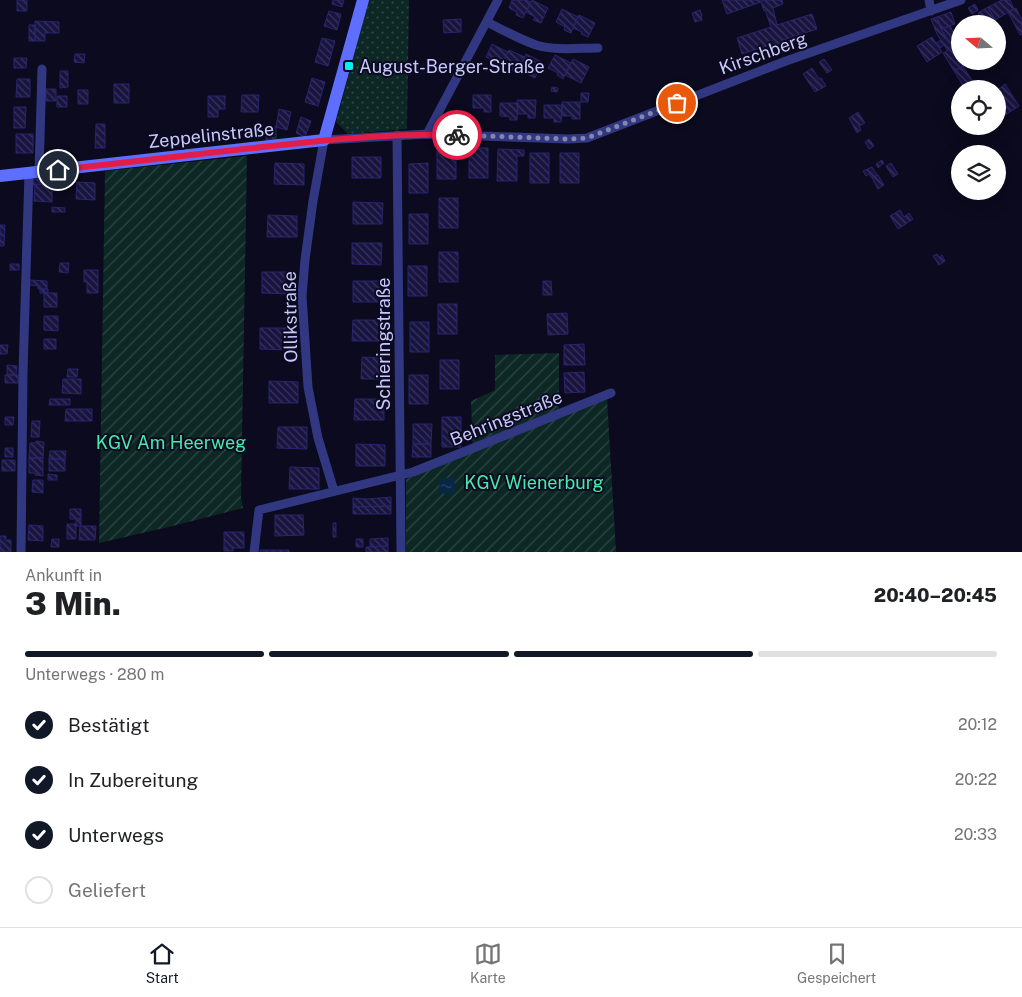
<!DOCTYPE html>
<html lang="de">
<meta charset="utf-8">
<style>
:root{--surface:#fff;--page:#f2f2f2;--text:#202124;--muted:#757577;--line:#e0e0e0;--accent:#111827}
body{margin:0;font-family:"Public Sans",sans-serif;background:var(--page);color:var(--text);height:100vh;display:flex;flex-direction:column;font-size:19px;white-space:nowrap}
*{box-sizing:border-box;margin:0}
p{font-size:16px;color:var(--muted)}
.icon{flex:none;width:28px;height:28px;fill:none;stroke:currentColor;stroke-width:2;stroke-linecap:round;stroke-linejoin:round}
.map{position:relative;height:552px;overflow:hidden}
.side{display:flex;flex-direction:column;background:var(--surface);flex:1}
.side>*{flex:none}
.needle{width:32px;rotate:289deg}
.controls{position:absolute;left:951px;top:15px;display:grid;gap:10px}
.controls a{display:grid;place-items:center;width:55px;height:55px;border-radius:50%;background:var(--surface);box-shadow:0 5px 20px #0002;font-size:25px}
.pin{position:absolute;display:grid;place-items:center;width:42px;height:42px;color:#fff;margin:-21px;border:2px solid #fff;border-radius:50%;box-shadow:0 1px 5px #0007}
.courier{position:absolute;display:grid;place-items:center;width:50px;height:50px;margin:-25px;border:4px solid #e11d48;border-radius:50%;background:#fff;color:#222;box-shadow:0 1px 6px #0007}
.overview em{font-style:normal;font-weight:800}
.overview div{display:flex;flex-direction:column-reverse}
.overview{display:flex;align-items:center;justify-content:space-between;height:85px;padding:0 25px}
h1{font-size:32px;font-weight:800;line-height:38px}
.bar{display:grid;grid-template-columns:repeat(4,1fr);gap:8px 5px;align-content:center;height:60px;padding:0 25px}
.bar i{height:6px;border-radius:4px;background:var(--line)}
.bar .on{background:var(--accent)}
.bar p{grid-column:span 4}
ol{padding:0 25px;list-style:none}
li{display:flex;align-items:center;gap:15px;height:55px}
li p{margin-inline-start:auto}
li .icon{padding:5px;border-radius:50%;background:var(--accent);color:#fff;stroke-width:4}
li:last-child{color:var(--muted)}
li i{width:28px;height:28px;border:2px solid var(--line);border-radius:50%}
.tab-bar{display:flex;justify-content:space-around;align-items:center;height:70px;border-top:1px solid var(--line);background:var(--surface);font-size:14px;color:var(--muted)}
.tab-bar a{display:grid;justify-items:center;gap:2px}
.tab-bar .on{color:var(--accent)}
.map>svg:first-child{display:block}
.grass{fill:url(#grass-dots)}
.garden{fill:url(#garden-furrows)}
.water{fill:url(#water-ripples)}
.building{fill:url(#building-back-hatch);stroke:#29246e}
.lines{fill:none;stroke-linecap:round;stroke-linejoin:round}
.street{stroke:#313881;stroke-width:9}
.secondary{stroke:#5e6fff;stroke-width:12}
.done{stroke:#8586b0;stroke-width:5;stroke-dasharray:0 9}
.route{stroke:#e11d48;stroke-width:6}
.poi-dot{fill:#00f2eb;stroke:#0b0a1e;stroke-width:2}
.labels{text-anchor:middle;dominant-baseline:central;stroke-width:4;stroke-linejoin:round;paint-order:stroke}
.street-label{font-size:18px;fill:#c7c8ff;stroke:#0b0a1e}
.poi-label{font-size:18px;fill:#c7c8ff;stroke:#0b0a1e;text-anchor:start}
.park-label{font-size:18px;fill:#49e9ac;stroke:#0b0a1e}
</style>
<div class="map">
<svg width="1022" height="552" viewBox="0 0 1022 552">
<defs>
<pattern id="grass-dots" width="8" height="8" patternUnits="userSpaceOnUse" patternTransform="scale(1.25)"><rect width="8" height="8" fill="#0d2824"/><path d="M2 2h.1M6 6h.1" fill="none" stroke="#2f4645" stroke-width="1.8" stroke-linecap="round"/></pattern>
<pattern id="garden-furrows" width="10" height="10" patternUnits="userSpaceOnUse" patternTransform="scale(1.25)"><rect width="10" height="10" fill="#0d2824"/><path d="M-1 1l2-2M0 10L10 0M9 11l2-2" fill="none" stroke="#2f4645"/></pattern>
<pattern id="water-ripples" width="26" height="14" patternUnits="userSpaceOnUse" patternTransform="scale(1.25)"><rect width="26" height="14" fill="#082744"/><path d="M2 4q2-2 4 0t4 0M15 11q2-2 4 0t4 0" fill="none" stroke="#2a4560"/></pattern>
<pattern id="building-back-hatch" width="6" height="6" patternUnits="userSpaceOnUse" patternTransform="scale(1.25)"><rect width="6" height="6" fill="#181440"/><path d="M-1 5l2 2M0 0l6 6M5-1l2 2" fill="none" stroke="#38355d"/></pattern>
</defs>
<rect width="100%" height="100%" fill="#0b0a1e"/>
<path class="grass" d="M369,0H409L407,129L348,134L336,122Z"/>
<path class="garden" d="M247,156L241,497L243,508L169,527L99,543L105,171Z
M559,353V416L607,398L616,552H406V479L473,450L471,401L495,390V355Z"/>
<path class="water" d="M454,477L455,493L440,494L439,479Z"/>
<path class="building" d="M17,0H27V11H17Z
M333,0H344L342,7L332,4Z
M512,0H526L531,2L523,18L516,15L517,12L509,8Z
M532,0L548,8L541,23L533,20L535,17L526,12Z
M722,0H782L783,4L773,8L777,25L812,14L817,29L783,40L785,47L778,49L776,43L742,54L737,38L771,27L765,10L764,11L761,2L727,14Z
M1002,0H1010L1014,9L995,20L988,7Z
M975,4L978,10L972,14L968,8Z
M988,7L995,20L997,24H984L978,13Z
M1016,8L1022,20V34L1020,35L1008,12Z
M562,9L578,17L571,33L564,30L565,27L556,22Z
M700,10L702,16H701L702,20L695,22L692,13Z
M329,11L341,14L337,30L324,26Z
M951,12L955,24L941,29L937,17Z
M579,15L595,23L588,37L581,34L582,32L573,28Z
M937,17L941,29L952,47L947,50L937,34L931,19Z
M461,19V32L444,33L443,20Z
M35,21L59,22V33H45V41H35Z
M29,25H35V41H29Z
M950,26L960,43V49L955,52L941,29Z
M932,37L942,52L927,62L917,46Z
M322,38L335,41L328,66L315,62Z
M941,40L944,45L940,48L936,43Z
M492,44L508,52L500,67L493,63L494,61L486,57Z
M952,48L963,66L954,71L943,53Z
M509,50L525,57L517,72L510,69L512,66L503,62Z
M75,54H85L84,63L74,62Z
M526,54L542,62L535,78L527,74L529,71L520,67Z
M555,55L571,63L563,79L557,75L558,73L548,68Z
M14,58H27L26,68H14Z
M573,59L589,67L581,83L565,75Z
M824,59L832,70L827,73L819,62Z
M541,64L545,66L542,73L538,71Z
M963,66L975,85L970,89H965L954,71Z
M812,68L819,79L821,78L826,86L815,92L803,74Z
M60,71H68V87L60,88Z
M312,78L325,82L318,106L305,102Z
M17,79H30V97H16Z
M114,84H129V103H114Z
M1005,84L1019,106L1002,117L998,110L1003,106L998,97V90Z
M552,87L558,88L557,92L551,91Z
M46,89H56V101H46Z
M78,90H88V104H78Z
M581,93H589L588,102H581Z
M242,95H259L258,112H241Z
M473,95H491V112H484V108H473Z
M57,96H67V107H57Z
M208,96H225V109H218V117H208Z
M517,100H536L535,118H528V114H518Z
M562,102H580V119H572V116H562Z
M500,103H518L517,120H510V117L500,116Z
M544,105H562L561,122H554V118H544Z
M14,107H26L25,128H14Z
M279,109L291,112L287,130L276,127Z
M858,112L865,123L859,126L861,130L857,133L849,118Z
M301,117L311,121L305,137L296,133Z
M96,124H105V148H95Z
M266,127H276V140H266Z
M16,134H33V153H16Z
M869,139L874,146L869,149L865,142Z
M469,148H488V178H469Z
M437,149H456V179H437Z
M498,149L524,150V156H517V181H497Z
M530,153H549V183H530Z
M560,153H579V183H560Z
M352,157H381V178H352Z
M882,160L884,163L878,168L876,164Z
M275,163L304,164V185L274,184Z
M428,163V193H409V164Z
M891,163L898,174L893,177L886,166Z
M872,167L877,175L872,178L869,174L866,176L863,171Z
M878,175L884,185L878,189L872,178Z
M33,179H42V184L33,185Z
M77,182L95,183V200L76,199Z
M35,184L52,185V202L34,201Z
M439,198H458V228H439Z
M353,202L383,203L382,224H353Z
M52,207L65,208V212H52Z
M900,210L904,217L909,213L913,219L898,229L890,216Z
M409,214H428V244H409Z
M268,215L297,216V237H267Z
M0,225H5L4,246H0Z
M352,243H382L381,265L352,264Z
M439,252H458V282H439Z
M937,254L939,257L942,255L945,261L939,265L933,256Z
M60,263H69L68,273L59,272Z
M10,264H19V270H10Z
M408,266H427V296H408Z
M84,270H98V293H87V282H84Z
M262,272H292V294L262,293Z
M30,280L47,281V289H38V286L29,285Z
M353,281H382V302H353Z
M543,281H551L552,295H543Z
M40,289H48V293H40Z
M44,293H57V307H44Z
M438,304H457V334H438Z
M567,313L568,334L548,335L547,314Z
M44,316H58V331L44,330Z
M353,320H382V341H352Z
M410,322H429V352H410Z
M260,328H290V350L260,349Z
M44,339H56V349H44Z
M584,344L585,365H564V345Z
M0,345H8L7,354H0Z
M362,357L383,358V379H361Z
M440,360H459V389H440Z
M7,365L17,366L16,375H7Z
M68,369H78L77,377H67Z
M584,372L585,392L565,393L564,373Z
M5,375H18V383H5Z
M409,375H428V404H409Z
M63,379H81V394L62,393Z
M269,381L298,382V403H269Z
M50,399H70V405H49Z
M355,399H384V420H354Z
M66,409H92V421H65Z
M5,417H14L13,425H5Z
M442,417H461V447H442Z
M32,421H40L39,437H31Z
M413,424H432L431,444H413Z
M278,427H307V449L277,448Z
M36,441L44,442L43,458H29L30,443H36Z
M356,444L385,445V466H356Z
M413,444H431V457H412Z
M5,448H13V457H5Z
M50,451H66L65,459H49Z
M29,458H43V476L35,475V473H29Z
M49,459H65V471H49Z
M2,460H15V471H2Z
M290,467L319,468V489H289Z
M48,474L57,475V480H48Z
M33,480H43V493L32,492Z
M391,497V506L353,507V498L367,499Z
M391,506V514H353V507Z
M70,509H81V519H70Z
M275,515H303L304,535L275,536Z
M76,519H81V526H76Z
M333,523H336V537H333Z
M67,524H76V539H67Z
M29,525L43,526V541L28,540Z
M80,526H96L95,540H79Z
M224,532H244V548H233V551H224Z
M0,536H6V540H11V552H0Z
M388,538V546L370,547V539Z
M52,539H59V547H51Z
M356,539H363V547H356Z
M388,546V552H366V547Z
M260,550H289V552H260Z"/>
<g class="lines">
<path class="street" d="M929,0L931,11
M487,22C503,30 519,39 536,45C556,51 578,48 598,48
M427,134L498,0
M397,135L401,552
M39,172L42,69
M334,491L318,438L308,387L302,296L305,260L313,201L324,140L427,134L568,139L587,138L786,61L961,0
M21,552L23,372L29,173
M254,552L259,510L413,472L611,393"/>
<path class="secondary" d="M0,176L324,140L363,0"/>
</g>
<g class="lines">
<path class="done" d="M457,135L568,139L587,138L677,103"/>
<path class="route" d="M58,170C120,163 182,156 244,149C315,141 385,133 457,135"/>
</g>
<rect class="poi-dot" x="344" y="61" width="10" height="10" rx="2.5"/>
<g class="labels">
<g class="street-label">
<text transform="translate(763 53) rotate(-20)">Kirschberg</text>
<text transform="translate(211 135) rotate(-6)">Zeppelinstraße</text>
<text transform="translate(290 317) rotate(-91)">Ollikstraße</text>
<text transform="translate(383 344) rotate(-90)">Schieringstraße</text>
<text transform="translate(506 418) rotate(-22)">Behringstraße</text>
</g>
<g class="poi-label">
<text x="359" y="66">August-Berger-Straße</text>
</g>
<g class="park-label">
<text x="171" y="442">KGV Am Heerweg</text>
<text x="534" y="482">KGV Wienerburg</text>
</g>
</g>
</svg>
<div class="controls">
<a><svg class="needle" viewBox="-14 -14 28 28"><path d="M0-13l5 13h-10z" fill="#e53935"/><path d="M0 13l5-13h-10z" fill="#757577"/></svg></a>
<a><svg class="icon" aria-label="locate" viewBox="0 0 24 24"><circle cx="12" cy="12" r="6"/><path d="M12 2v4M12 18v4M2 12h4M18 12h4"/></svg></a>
<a><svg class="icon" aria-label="layers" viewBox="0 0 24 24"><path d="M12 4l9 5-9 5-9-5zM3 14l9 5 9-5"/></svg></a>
</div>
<div class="pin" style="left:677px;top:103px;background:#ea580c"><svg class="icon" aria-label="bag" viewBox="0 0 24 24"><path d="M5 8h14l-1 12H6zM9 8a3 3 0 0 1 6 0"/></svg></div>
<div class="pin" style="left:58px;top:170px;background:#1f2937"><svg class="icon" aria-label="home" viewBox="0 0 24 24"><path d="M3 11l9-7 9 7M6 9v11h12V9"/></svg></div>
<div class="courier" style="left:457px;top:135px"><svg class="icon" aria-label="bike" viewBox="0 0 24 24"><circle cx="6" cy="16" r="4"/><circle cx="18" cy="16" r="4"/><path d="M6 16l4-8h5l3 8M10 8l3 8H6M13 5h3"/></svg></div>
</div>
<section class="side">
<div class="overview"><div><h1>3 Min.</h1><p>Ankunft in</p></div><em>20:40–20:45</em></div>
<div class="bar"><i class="on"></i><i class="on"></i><i class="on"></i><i></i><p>Unterwegs · 280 m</p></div>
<ol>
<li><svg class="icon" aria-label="check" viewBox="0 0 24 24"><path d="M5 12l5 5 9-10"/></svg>Bestätigt<p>20:12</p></li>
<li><svg class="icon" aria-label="check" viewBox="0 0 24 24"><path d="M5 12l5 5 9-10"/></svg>In Zubereitung<p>20:22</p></li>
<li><svg class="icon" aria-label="check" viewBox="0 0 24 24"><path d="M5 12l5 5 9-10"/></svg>Unterwegs<p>20:33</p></li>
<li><i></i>Geliefert</li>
</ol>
</section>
<nav class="tab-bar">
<a class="on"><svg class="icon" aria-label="home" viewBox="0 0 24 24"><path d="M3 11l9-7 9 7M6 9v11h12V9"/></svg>Start</a>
<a><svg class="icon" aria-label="map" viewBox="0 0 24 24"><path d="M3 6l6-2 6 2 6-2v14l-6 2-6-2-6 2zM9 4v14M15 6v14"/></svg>Karte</a>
<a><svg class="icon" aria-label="saved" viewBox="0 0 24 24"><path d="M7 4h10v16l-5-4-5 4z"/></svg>Gespeichert</a>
</nav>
